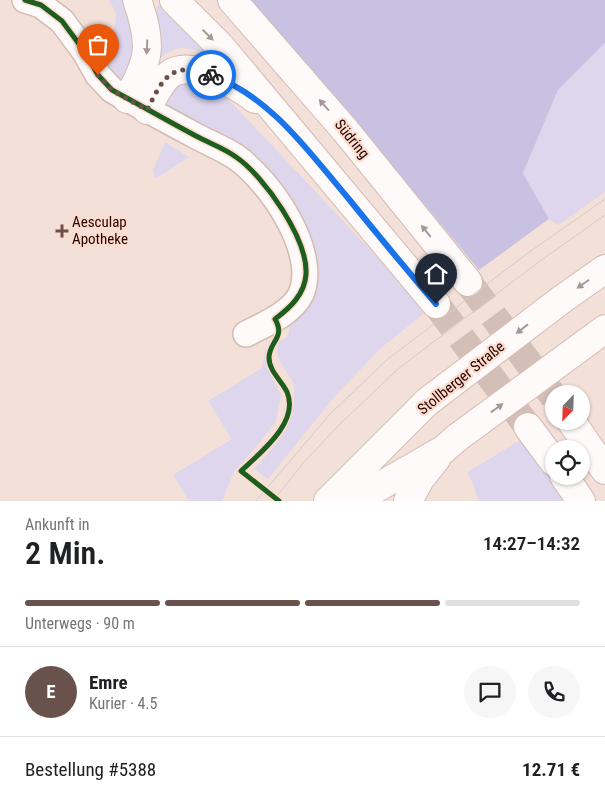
<!DOCTYPE html>
<html lang="de">
<meta charset="utf-8">
<style>
:root{--surface:#fff;--page:#f6f6f6;--text:#202124;--muted:#757577;--line:#e0e0e0;--accent:#6a524c}
body{margin:0;font-family:"Roboto Condensed",sans-serif;background:var(--page);color:var(--text);height:100vh;display:flex;flex-direction:column;font-size:19px;white-space:nowrap}
*{box-sizing:border-box;margin:0}
p{font-size:16px;color:var(--muted)}
.icon{flex:none;width:28px;height:28px;fill:none;stroke:currentColor;stroke-width:2;stroke-linecap:round;stroke-linejoin:round}
.map{position:relative;height:501px;overflow:hidden}
.panel{display:flex;flex-direction:column;background:var(--surface);flex:1}
.panel>*{flex:none}
.needle{width:32px;rotate:203deg}
.buttons{position:absolute;left:545px;top:385px;display:grid;gap:10px}
.buttons a{display:grid;place-items:center;width:45px;height:45px;border-radius:50%;background:var(--surface);box-shadow:0 1px 4px #0004;font-size:25px}
.pin{position:absolute;display:grid;place-items:center;width:42px;height:42px;color:#fff;margin:-51px -21px;border-radius:50% 50% 50% 0;rotate:-45deg;box-shadow:0 0 5px #0007}
.pin .icon{rotate:45deg}
.courier{position:absolute;display:grid;place-items:center;width:50px;height:50px;margin:-25px;border:4px solid #1a73e8;border-radius:50%;background:#fff;color:#222;box-shadow:0 1px 6px #0007}
.summary em{font-style:normal;font-weight:600}
.summary div{display:flex;flex-direction:column-reverse}
.summary{display:flex;align-items:center;justify-content:space-between;height:85px;padding:0 25px}
h1{font-size:32px;font-weight:600;line-height:38px}
.bar{display:grid;grid-template-columns:repeat(4,1fr);gap:8px 5px;align-content:center;height:60px;padding:0 25px}
.bar i{height:6px;border-radius:4px;background:var(--line)}
.bar .current{background:var(--accent)}
.bar p{grid-column:span 4}
.line{display:flex;align-items:center;gap:12px;padding:0 25px;border-top:1px solid var(--line)}
.line div{flex:1}
.round{display:grid;place-items:center;flex:none;width:52px;height:52px;border-radius:26px;background:var(--page)}
.map>svg:first-child{display:block}
.green{fill:#ded6ed}
.forest{fill:#c9c1e1}
.lines{fill:none;stroke-linecap:round;stroke-linejoin:round}
.primary-tunnel{stroke:#d4bfb8;stroke-width:28;stroke-dasharray:28 14;stroke-linecap:butt}
.street-casing{stroke:#d4bbb2;stroke-width:28}
.secondary-casing{stroke:#d4bbb2;stroke-width:30}
.primary-casing{stroke:#d4bbb2;stroke-width:30}
.street{stroke:#fdfaf9;stroke-width:25}
.secondary{stroke:#fdfaf9;stroke-width:28}
.primary{stroke:#fdfaf9;stroke-width:28}
.tram{stroke:#d2cbc9;stroke-width:1}
.secondary-bridge-casing{stroke:#d4bbb2;stroke-width:30;stroke-linecap:butt}
.secondary-bridge{stroke:#fdfaf9;stroke-width:28}
.cycleway-casing{stroke:#fedbcd;stroke-width:8}
.cycleway{stroke:#1b5e20;stroke-width:5}
.oneway{fill:#a59895}
.done{stroke:#6a524c;stroke-width:5;stroke-dasharray:0 9}
.route{stroke:#1a73e8;stroke-width:6}
.poi-dot{fill:#6a524c;stroke:#fedbcd;stroke-width:2}
.labels{text-anchor:middle;dominant-baseline:central;stroke-width:4.5;stroke-linejoin:round;paint-order:stroke}
.street-label{font-size:15px;fill:#210500;stroke:#fedbcd}
.poi-label{font-size:15px;fill:#210500;stroke:#fedbcd;text-anchor:start}
</style>
<div class="map">
<svg width="605" height="501" viewBox="0 0 605 501">
<rect width="100%" height="100%" fill="#f3e0d8"/>
<path class="green" d="M108,0H134L139,20L129,72L122,78C108,76 105,66 99,54C107,34 127,23 108,0Z
M161,3L204,51L202,52C182,45 170,47 156,63L157,7Z
M605,43V192L558,225L549,219L523,173L558,90Z
M166,78L218,88L389,270L417,296L427,311L381,348L335,396L268,479L254,469C273,448 294,428 294,397C294,392 295,387 293,382C287,372 277,361 277,348C278,337 291,341 289,326C301,314 319,292 319,274C319,266 317,255 315,248C303,219 271,165 245,147C239,143 232,140 225,137C204,126 184,117 164,104Z
M165,142L189,157L155,179L153,170Z
M267,338L266,360L271,375L281,395L276,421L262,440L234,472L222,501H189L173,475L232,439L208,401L262,368Z
M520,440L569,501H479L468,472Z"/>
<path class="forest" d="M249,0H605V43L558,90L523,173L549,219L479,270L356,122Z"/>
<g class="lines">
<path class="primary-tunnel" d="M468,282L554,397
M436,304L528,427"/>
<defs>
<path id="street" d="M25,0L41,5L62,21L85,52L98,75L112,90C140,106 168,121 196,136C209,143 224,149 236,157C270,181 319,252 301,294C292,313 264,325 246,334"/>
<path id="secondary" d="M561,300L605,269
M590,340L605,329
M328,501L427,402
M354,501L443,450L458,437
M408,501L420,479L436,459"/>
<path id="primary" d="M174,0L221,47L436,304
M232,0L345,130L468,282
M127,99C151,60 152,43 137,0
M147,110C153,98 159,83 170,74C190,59 238,85 255,99
M571,421L605,470
M528,427L554,462
M564,476L581,501"/>
</defs>
<use href="#street" class="street-casing"/>
<use href="#secondary" class="secondary-casing"/>
<use href="#primary" class="primary-casing"/>
<use href="#street" class="street"/>
<use href="#secondary" class="secondary"/>
<use href="#primary" class="primary"/>
<path class="tram" d="M256,501L330,414L389,358L528,253L605,199
M273,501L305,461L339,425L398,369L536,264L605,215"/>
<defs>
<path id="secondary-bridge" d="M427,402L561,300
M458,437L590,340"/>
</defs>
<use href="#secondary-bridge" class="secondary-bridge-casing"/>
<use href="#secondary-bridge" class="secondary-bridge"/>
<defs>
<path id="cycleway" d="M25,0L41,5L62,21L85,52L98,75L112,90C140,105 168,121 196,136C209,143 224,148 236,157C264,176 308,239 306,274C305,294 290,308 275,319C286,338 269,341 269,358C269,371 282,381 287,392C300,422 260,453 241,471L279,501"/>
</defs>
<use href="#cycleway" class="cycleway-casing"/>
<use href="#cycleway" class="cycleway"/>
</g>
<defs><path id="oneway-solid" d="M-6-.8H1V-3.2L6.5 0L1 3.2V.8H-6Z" transform="scale(1.25)"/></defs>
<g class="oneway">
<use href="#oneway-solid" transform="translate(208 35) rotate(45)"/>
<use href="#oneway-solid" transform="translate(147 47) rotate(93)"/>
<use href="#oneway-solid" transform="translate(324 105) rotate(-131)"/>
<use href="#oneway-solid" transform="translate(426 231) rotate(-129)"/>
<use href="#oneway-solid" transform="translate(583 284) rotate(145)"/>
<use href="#oneway-solid" transform="translate(522 329) rotate(142)"/>
<use href="#oneway-solid" transform="translate(497 408) rotate(-36)"/>
</g>
<g class="lines">
<path class="done" d="M98,75L112,90L147,110C164,77 170,61 211,75"/>
<path class="route" d="M211,75C271,97 308,151 348,198C377,234 406,269 436,304"/>
</g>
<path class="poi-dot" d="M59.5 223.5h5v5h5v5h-5v5h-5v-5h-5v-5h5z"/>
<g class="labels">
<g class="street-label">
<text transform="translate(352 139) rotate(51)">Südring</text>
<text transform="translate(461 378) rotate(-39)">Stollberger Straße</text>
</g>
<g class="poi-label">
<text x="72" y="222">Aesculap<tspan x="72" dy="17">Apotheke</tspan></text>
</g>
</g>
</svg>
<div class="buttons">
<a><svg class="needle" viewBox="-14 -14 28 28"><path d="M0-13l5 13h-10z" fill="#e53935"/><path d="M0 13l5-13h-10z" fill="#757577"/></svg></a>
<a><svg class="icon" aria-label="locate" viewBox="0 0 24 24"><circle cx="12" cy="12" r="6"/><path d="M12 2v4M12 18v4M2 12h4M18 12h4"/></svg></a>
</div>
<div class="pin" style="left:98px;top:75px;background:#ea580c"><svg class="icon" aria-label="bag" viewBox="0 0 24 24"><path d="M5 8h14l-1 12H6zM9 8a3 3 0 0 1 6 0"/></svg></div>
<div class="pin" style="left:436px;top:304px;background:#1f2937"><svg class="icon" aria-label="home" viewBox="0 0 24 24"><path d="M3 11l9-7 9 7M6 9v11h12V9"/></svg></div>
<div class="courier" style="left:211px;top:75px"><svg class="icon" aria-label="bike" viewBox="0 0 24 24"><circle cx="6" cy="16" r="4"/><circle cx="18" cy="16" r="4"/><path d="M6 16l4-8h5l3 8M10 8l3 8H6M13 5h3"/></svg></div>
</div>
<section class="panel">
<div class="summary"><div><h1>2 Min.</h1><p>Ankunft in</p></div><em>14:27–14:32</em></div>
<div class="bar"><i class="current"></i><i class="current"></i><i class="current"></i><i></i><p>Unterwegs · 90 m</p></div>
<div class="line" style="height:90px"><b class="round" style="background:var(--accent);color:#fff">E</b><div><b>Emre</b><p>Kurier · 4.5</p></div><a class="round"><svg class="icon" aria-label="chat" viewBox="0 0 24 24"><path d="M4 5h16v11H9l-5 4z"/></svg></a><a class="round"><svg class="icon" aria-label="phone" viewBox="0 0 24 24"><path d="M5 4h4l2 5-3 2q2 4 5 5l2-3 5 2v4C11 20 4 13 5 4z"/></svg></a></div>
<div class="line" style="height:65px"><div>Bestellung #5388</div><b>12.71 €</b></div>
</section>
